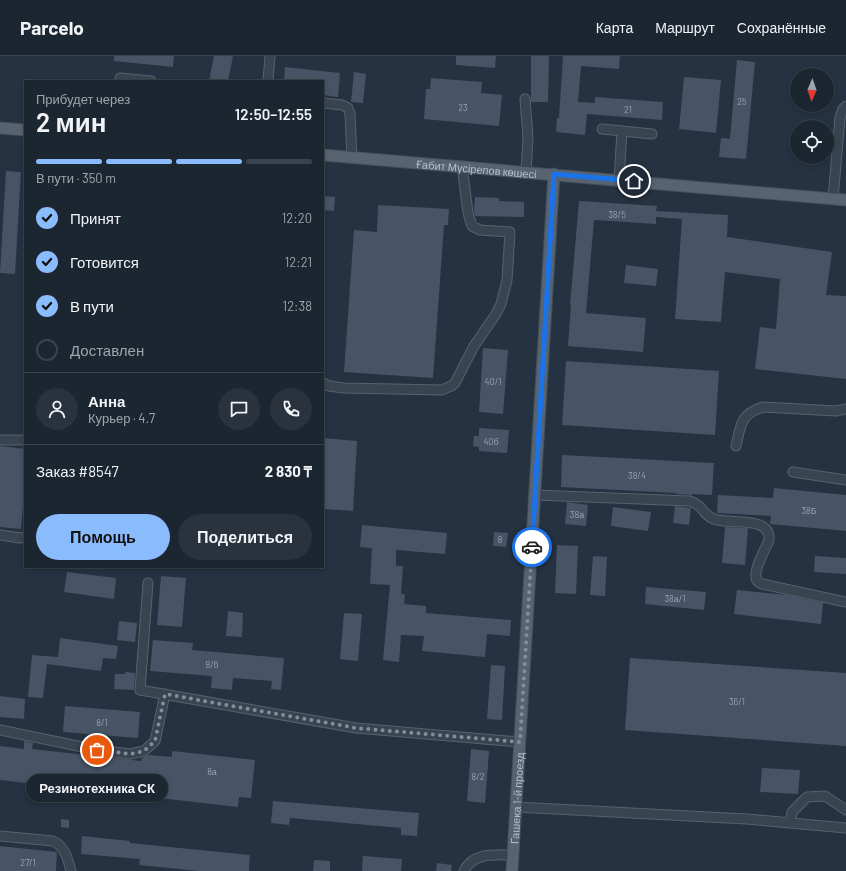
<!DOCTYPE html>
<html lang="ru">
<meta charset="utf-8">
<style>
:root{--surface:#1c2631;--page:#29323d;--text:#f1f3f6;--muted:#a0a5ab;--line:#3a434d;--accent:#8abbfc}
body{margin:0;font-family:Barlow,sans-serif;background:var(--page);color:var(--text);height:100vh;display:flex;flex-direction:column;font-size:15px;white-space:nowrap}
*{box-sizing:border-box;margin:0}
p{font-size:13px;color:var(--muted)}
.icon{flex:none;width:22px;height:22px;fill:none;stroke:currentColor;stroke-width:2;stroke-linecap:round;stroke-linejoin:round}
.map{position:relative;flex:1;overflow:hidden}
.details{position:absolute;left:24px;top:24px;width:300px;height:488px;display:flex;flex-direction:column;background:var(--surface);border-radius:0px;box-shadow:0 2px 6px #0003,0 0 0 1px var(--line)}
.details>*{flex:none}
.needle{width:26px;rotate:182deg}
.tools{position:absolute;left:790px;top:12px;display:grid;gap:8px}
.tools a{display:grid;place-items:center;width:44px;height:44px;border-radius:50%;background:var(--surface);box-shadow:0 2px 6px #0003,0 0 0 1px var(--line);font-size:20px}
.pin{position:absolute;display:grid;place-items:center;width:34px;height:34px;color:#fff;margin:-17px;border:2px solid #fff;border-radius:50%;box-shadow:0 1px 4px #0007}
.courier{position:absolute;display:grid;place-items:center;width:40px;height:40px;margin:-20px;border:3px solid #1a73e8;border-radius:50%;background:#fff;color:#222;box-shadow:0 1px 5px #0007}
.bubble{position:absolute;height:28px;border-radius:14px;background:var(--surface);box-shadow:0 2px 6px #0003,0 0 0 1px var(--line);font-size:13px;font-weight:600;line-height:28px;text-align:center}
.headline em{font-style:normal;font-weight:600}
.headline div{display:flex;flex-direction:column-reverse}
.headline{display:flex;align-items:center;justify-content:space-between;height:68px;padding:0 12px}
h1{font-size:26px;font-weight:600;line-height:30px}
.bar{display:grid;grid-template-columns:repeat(4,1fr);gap:6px 4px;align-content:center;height:48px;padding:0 12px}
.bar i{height:5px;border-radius:3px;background:var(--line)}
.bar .current{background:var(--accent)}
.bar p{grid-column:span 4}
.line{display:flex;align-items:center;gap:10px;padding:0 12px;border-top:1px solid var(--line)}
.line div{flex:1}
.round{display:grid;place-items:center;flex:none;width:42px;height:42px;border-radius:21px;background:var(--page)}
ol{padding:0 12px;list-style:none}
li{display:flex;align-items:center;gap:12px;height:44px}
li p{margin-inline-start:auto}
li .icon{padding:4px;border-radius:50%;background:var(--accent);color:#111;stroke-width:4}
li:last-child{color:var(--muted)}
li i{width:22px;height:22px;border:2px solid var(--line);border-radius:50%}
.cta{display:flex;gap:8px;margin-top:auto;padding:8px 12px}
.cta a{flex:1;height:46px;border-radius:24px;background:var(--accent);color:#111;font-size:16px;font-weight:600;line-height:46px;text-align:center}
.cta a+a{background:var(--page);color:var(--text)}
header{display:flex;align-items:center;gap:24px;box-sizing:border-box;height:56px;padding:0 20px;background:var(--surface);border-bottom:1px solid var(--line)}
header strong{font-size:19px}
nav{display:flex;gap:22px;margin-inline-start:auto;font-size:14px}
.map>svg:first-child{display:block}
.building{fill:#465465}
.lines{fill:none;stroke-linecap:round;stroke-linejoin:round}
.minor-casing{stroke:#57626e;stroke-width:11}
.major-casing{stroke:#434d5a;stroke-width:13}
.minor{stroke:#394451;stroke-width:9}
.major{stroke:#576371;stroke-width:11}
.done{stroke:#838e9b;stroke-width:4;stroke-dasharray:0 7.2}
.route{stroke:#1a73e8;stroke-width:5}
.labels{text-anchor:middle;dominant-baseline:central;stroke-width:3;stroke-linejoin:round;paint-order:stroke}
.number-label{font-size:9px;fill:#9aa4b2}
.street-label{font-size:11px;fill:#b6bfcb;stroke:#1e2936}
</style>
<header>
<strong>Parcelo</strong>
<nav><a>Карта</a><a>Маршрут</a><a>Сохранённые</a></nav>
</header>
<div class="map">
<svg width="846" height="815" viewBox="0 0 846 815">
<rect width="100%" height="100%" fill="#253241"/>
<path class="building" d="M114,0H174L173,11L114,5Z
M214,0H233L228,25H209Z
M456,0H496L495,12L456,9Z
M531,0H549L548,46H531Z
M563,0H620L619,13L581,10L578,46L595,47V41L663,46L662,64L587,58L585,79L556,76L557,62H559Z
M737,4L755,6L746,103L719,101L721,82L730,83Z
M285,11L340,17L338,41L323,39V25H284Z
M354,16L366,18L363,47L351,46Z
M684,21L721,24L716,77L679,73Z
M431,22L482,26L481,37L502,39L499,70L424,63L426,33H430Z
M6,115L21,116L15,218L0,217Z
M323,140L335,141L334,155L323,154Z
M475,141L499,142V145L524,146V161L475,160L474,154Z
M579,145L657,150L656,155L728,159L727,181L832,196L826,239L846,240V323L755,313L760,271L776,273L780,223L725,216L721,266L675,263L682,163L656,161V168L594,164L586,257L646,262L643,296L568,290L571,249H570Z
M378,149L449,153L448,169H444L433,322L344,316L354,174L377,176Z
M626,209L658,213L656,230L624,227Z
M483,292L508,294L503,358L479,356Z
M566,305L719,315L715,379L562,369Z
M479,372L509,374L507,397L479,395V391L473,390L474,380H479Z
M323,382L357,385L353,455L323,453Z
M0,390L25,393V429L21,473L0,471Z
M562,399L714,407L712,439L692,438V439L676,438V437L561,431Z
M774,432L846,439V475L770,468L771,460L717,457L718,439L773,442Z
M567,446L588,449L586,470L565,468Z
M675,450L691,452L689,469L673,467Z
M613,451L651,456L648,475L611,470Z
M362,469L447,477L445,498L396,494V510H403L401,538H405L404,548L426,550V557L511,564L510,580L487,578L485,601L422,595L424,580L401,579L399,606L383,604L390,529L370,528L372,492L360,491Z
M725,471L748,472L745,509L722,507Z
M494,476L508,477L506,491L493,490Z
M557,489L578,490L576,538L555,537Z
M593,500L607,501L605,540L590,539Z
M815,500L846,502V518L814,516Z
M67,516L116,522L114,543L64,536Z
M161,520L186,522L182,571L157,569Z
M646,531L706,536L704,554L645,548Z
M737,534L787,539L823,547L821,568L734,558Z
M228,555L243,557L242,581L226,580Z
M344,557L362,558L358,605L340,603Z
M119,565L137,567L135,586L117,584Z
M60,582L118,590L116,603L103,602L101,615L47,608L43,642L28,641L32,599L58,601Z
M153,584L193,587L192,594L284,602L281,634L271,633L272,625L233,622L232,634L211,632L212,620L150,615Z
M630,602L846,617V690L625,674Z
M491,609L505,610L502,664L487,663Z
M125,616L135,617L134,634L114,633L115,618H125Z
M0,640L25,643L24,663L0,661Z
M65,650L140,656L138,682L63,676Z
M24,685L33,687L32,693L141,705L142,702L149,699L172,701V695L255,704L251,742L239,741L238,751L0,724V690L24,693Z
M471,693L489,695L485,747L467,745Z
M762,712L800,714L798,738L760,736Z
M273,745L419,757L417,780L401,779V772L290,762L289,769L271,767Z
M61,763L69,764V772L61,771Z
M82,780L130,785V787L250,799L249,815H199L139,809L140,803L81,798Z
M0,790L57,796L56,815H0Z
M363,800L402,803L401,815H362Z
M314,804L330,805V815H313Z
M437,807L452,809L451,815H436Z"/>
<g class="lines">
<defs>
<path id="minor" d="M120,22L151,25
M268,25L270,0
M525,43L528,81L526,116
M323,47L342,49L348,52L350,58L352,101
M602,73L622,75
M619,124L622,75L652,78
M833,143L840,62L843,53L846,50
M323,327L329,330L344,332L442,334L451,330L455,327L474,290L496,258L501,248L507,224L510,176L480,174L472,170L468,157L462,110
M0,384H25
M736,390C741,369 740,358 763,351L836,355L846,353
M793,416L846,424
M535,439L690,445C704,449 702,459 714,463C730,469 771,459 769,484C766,492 754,513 756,521C756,525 759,527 762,528L846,546
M0,479L20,482L25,481
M148,527L140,634L356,672L520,686
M0,674L97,694L130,698L144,695L155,685L165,638
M516,751L747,763L846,772
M790,767L792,756L807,741L825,740L846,754
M0,780L53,785C65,790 68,804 71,815
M464,815C473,796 495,799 513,799"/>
<g id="major">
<path d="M0,72L25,74"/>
<path id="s1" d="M323,99L846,144"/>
<path id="s2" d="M512,815L554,118"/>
</g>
</defs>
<use href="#minor" class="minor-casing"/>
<use href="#major" class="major-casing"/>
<use href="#minor" class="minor"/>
<use href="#major" class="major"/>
</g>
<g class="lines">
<path class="done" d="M97,694L130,698L144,695L155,685L165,638L356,672L520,686L532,491"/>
<path class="route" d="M532,491L554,118L634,125"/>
</g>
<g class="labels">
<g class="number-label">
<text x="742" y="45">25</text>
<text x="463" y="51">23</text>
<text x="628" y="53">21</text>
<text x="617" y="158">38/5</text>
<text x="493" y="325">40/1</text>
<text x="491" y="385">40б</text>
<text x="637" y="419">38/4</text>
<text x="809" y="454">38Б</text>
<text x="577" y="458">38а</text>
<text x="500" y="483">8</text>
<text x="675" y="542">38а/1</text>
<text x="212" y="608">8/6</text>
<text x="737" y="645">36/1</text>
<text x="102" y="666">8/1</text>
<text x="212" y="715">8а</text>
<text x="478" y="720">8/2</text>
<text x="28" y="806">27/1</text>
</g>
<g class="street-label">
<text stroke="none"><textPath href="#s1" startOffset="154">Ғабит Мүсірепов көшесі</textPath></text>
<text stroke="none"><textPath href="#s2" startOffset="73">Гашека 1-й проезд</textPath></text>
</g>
</g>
</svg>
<div class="tools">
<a><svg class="needle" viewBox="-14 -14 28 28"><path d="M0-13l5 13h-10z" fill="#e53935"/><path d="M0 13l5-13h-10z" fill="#a0a5ab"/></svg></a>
<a><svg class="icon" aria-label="locate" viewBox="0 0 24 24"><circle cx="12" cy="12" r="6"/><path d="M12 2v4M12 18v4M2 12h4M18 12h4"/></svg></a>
</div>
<div class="pin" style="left:97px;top:694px;background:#ea580c"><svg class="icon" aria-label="bag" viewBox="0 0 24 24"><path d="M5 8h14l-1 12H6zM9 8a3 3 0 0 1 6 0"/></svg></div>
<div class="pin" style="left:634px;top:125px;background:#1f2937"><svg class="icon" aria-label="home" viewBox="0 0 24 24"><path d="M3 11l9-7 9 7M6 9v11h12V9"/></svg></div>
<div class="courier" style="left:532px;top:491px"><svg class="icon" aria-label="car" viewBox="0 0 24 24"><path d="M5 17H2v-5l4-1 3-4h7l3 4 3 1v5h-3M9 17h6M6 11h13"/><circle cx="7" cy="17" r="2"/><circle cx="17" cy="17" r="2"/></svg></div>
<div class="bubble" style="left:26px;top:718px;width:142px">Резинотехника СК</div>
<section class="details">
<div class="headline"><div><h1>2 мин</h1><p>Прибудет через</p></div><em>12:50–12:55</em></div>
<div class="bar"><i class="current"></i><i class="current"></i><i class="current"></i><i></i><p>В пути · 350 m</p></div>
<ol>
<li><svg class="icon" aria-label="check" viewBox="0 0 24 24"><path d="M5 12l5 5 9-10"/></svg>Принят<p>12:20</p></li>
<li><svg class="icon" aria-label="check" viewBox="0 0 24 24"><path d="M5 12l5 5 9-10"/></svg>Готовится<p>12:21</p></li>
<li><svg class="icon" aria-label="check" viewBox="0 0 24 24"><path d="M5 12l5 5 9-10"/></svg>В пути<p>12:38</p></li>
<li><i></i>Доставлен</li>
</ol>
<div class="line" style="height:72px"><a class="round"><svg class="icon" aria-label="person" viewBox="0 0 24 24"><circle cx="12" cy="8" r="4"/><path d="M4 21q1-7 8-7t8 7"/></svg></a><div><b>Анна</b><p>Курьер · 4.7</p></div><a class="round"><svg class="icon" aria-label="chat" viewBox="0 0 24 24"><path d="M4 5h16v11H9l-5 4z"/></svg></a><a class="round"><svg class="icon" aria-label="phone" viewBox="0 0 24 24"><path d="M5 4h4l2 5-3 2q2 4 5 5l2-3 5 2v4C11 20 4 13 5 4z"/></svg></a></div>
<div class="line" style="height:52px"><div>Заказ #8547</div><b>2 830 ₸</b></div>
<div class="cta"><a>Помощь</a><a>Поделиться</a></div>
</section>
</div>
